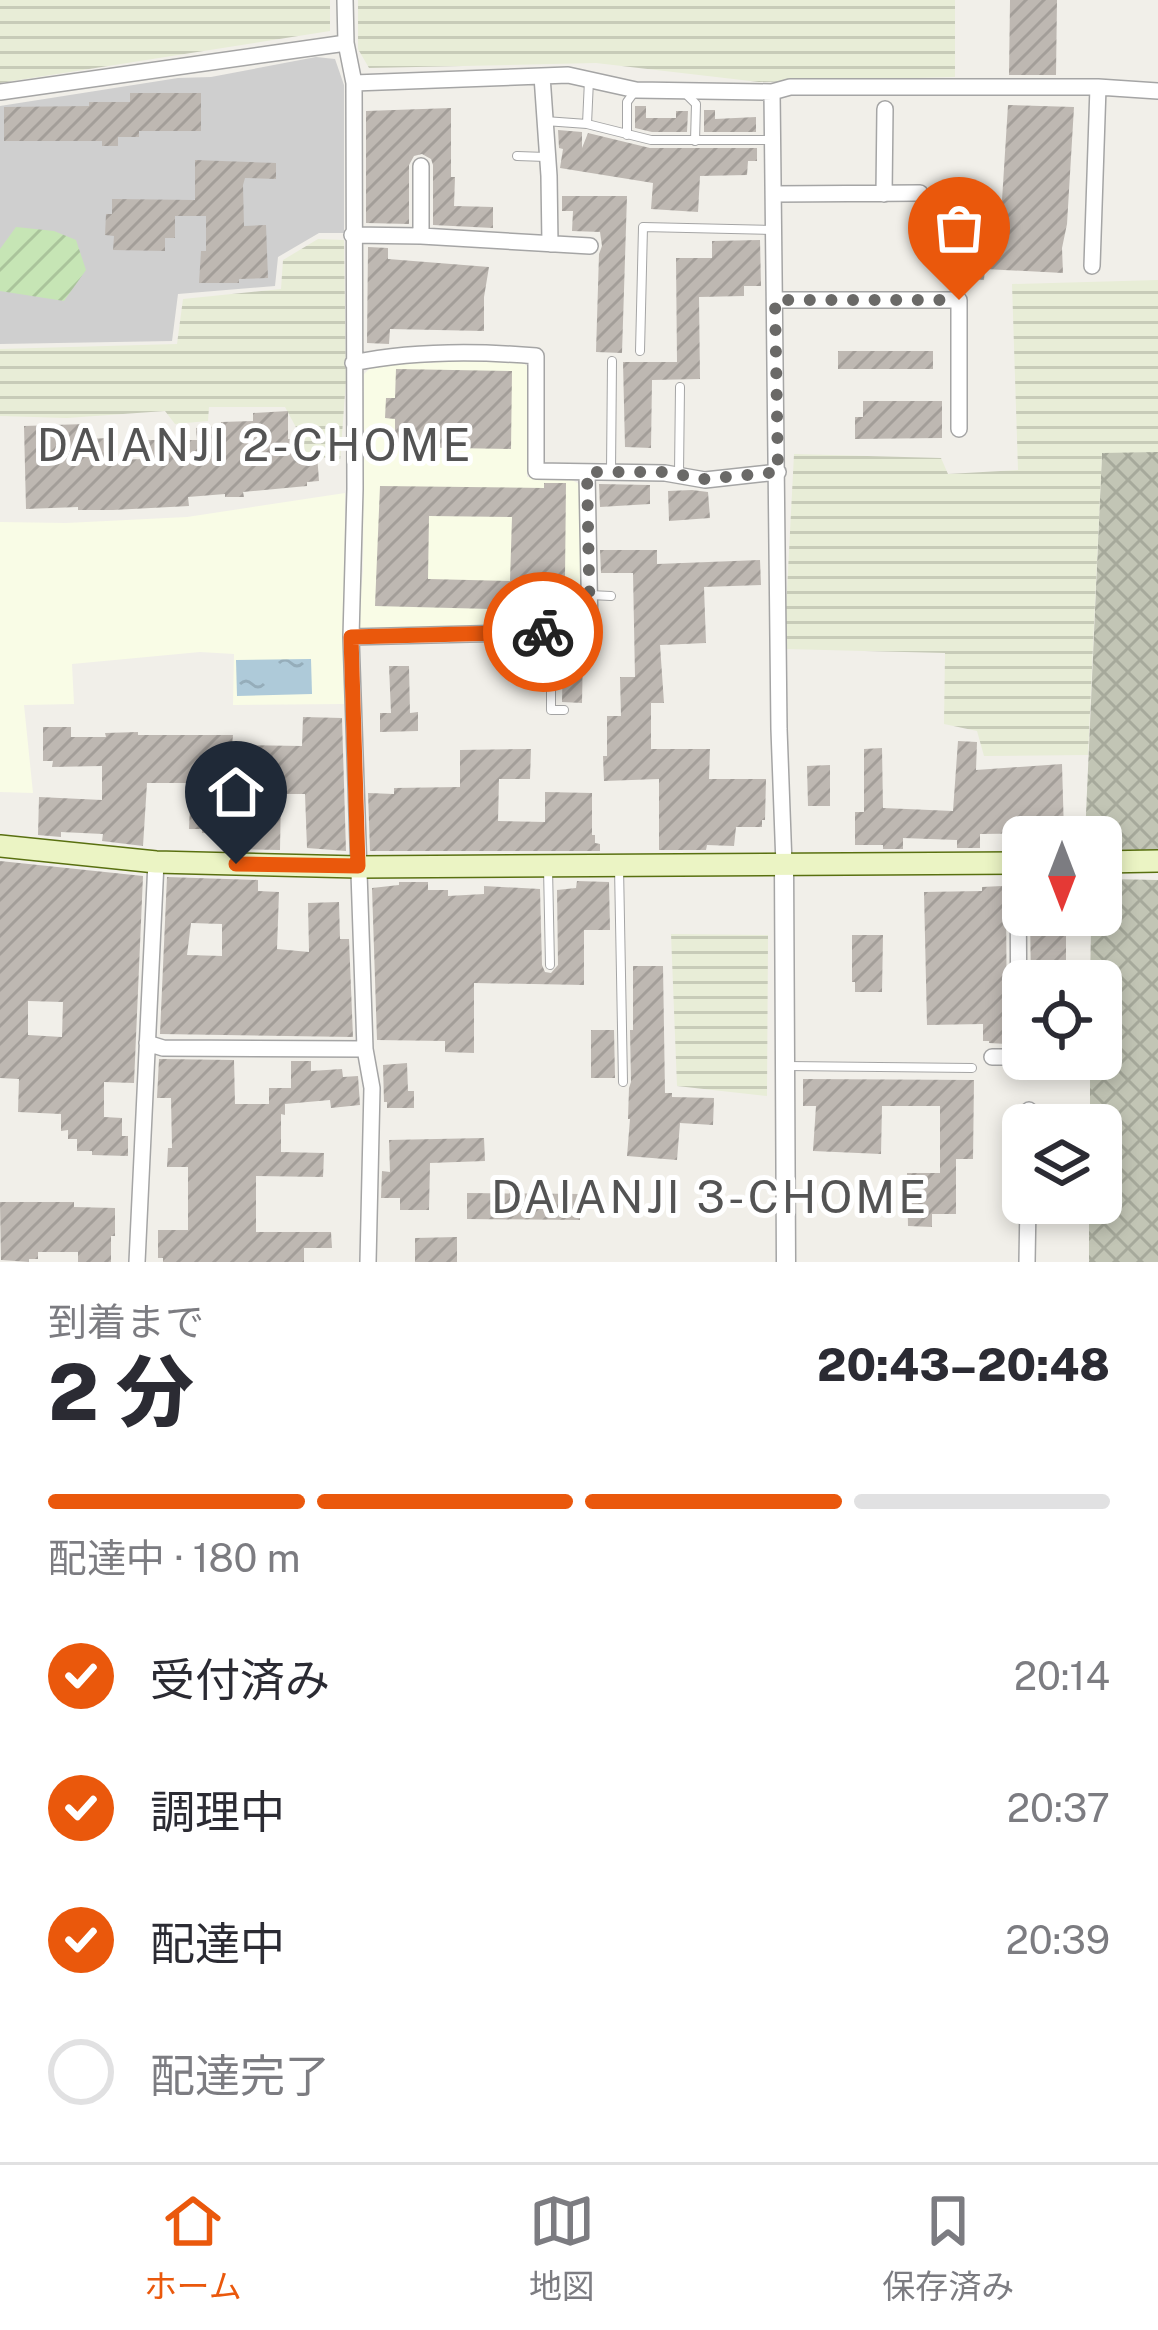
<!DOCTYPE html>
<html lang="ja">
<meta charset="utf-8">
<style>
:root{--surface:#fff;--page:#f2f2f3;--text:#2b2b33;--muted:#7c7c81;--line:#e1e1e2;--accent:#ea580c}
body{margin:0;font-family:"Public Sans","Noto Sans JP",sans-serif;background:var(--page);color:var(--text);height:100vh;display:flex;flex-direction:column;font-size:45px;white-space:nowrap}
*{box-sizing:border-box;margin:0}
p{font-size:39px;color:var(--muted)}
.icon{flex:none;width:66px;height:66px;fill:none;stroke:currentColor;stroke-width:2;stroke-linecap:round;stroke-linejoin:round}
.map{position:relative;height:1262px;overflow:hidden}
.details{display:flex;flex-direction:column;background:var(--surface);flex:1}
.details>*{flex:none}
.needle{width:78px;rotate:180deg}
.controls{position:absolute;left:1002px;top:816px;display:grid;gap:24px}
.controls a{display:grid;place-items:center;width:120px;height:120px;border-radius:18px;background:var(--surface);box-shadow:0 6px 18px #0003;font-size:60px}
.pin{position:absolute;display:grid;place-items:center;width:102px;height:102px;color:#fff;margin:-123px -51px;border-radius:50% 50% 50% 0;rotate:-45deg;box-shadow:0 0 12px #0007}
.pin .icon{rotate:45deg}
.courier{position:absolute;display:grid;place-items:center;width:120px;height:120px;margin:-60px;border:9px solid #ea580c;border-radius:50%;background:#fff;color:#222;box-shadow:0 3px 15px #0007}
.head em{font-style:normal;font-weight:800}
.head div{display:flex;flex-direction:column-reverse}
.head{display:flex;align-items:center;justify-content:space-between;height:204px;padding:0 48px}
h1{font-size:78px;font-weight:800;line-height:90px}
.bar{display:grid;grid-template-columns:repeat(4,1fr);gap:18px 12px;align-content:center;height:144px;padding:0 48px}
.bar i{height:15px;border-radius:9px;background:var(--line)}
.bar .current{background:var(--accent)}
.bar p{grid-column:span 4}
ol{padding:0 48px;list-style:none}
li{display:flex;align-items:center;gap:36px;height:132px}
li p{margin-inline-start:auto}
li .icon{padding:12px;border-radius:50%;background:var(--accent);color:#fff;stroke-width:4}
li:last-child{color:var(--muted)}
li i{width:66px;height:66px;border:6px solid var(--line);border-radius:50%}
.dock{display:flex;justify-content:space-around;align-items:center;height:168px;border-top:3px solid var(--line);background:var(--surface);font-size:33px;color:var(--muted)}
.dock a{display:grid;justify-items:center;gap:6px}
.dock .current{color:var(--accent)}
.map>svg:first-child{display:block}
.education{fill:#f9fce6}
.religious{fill:#cfcfcf}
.construction{fill:url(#construction-cross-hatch)}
.farmland{fill:url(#farmland-rules)}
.garden{fill:url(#garden-furrows)}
.water{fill:url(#water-ripples)}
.building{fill:url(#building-hatch);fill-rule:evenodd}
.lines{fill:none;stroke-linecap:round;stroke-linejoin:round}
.service-casing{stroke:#a5a5a5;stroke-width:10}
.minor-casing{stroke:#a5a5a5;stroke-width:18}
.tertiary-casing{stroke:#a5a5a5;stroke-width:21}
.secondary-casing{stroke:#597010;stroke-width:24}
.service{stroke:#fff;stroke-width:8}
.minor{stroke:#fff;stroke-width:15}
.tertiary{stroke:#fff;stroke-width:18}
.secondary{stroke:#ebf4c4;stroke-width:21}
.done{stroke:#6a6967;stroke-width:12;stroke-dasharray:0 21.6}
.route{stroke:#ea580c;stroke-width:15}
.labels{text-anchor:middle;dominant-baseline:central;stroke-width:10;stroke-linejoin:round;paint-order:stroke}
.neighbourhood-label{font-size:45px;letter-spacing:3px;fill:#545454;stroke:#fff}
</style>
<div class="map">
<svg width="1158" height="1262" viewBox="0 0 1158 1262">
<defs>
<pattern id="construction-cross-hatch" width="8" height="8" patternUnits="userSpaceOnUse" patternTransform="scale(3)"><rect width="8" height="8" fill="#c2c5b5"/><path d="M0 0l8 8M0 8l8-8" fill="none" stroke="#a6a99b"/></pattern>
<pattern id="farmland-rules" width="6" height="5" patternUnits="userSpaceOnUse" patternTransform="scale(3)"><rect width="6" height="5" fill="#e8edd7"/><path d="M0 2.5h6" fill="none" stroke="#c7cbb8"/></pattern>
<pattern id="garden-furrows" width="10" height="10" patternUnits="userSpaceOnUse" patternTransform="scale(3)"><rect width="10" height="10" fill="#c6e5b5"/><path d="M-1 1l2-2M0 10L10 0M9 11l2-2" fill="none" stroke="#aac49b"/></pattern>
<pattern id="water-ripples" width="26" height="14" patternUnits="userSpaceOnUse" patternTransform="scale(3)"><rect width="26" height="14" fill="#aecad9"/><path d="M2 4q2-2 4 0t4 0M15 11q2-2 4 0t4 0" fill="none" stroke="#95adba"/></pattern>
<pattern id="building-hatch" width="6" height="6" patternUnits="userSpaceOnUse" patternTransform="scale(3)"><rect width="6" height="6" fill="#beb8b2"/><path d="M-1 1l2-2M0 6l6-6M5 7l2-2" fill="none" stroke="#a39e99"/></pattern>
</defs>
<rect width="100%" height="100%" fill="#f1efe9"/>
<path class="education" d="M482,358L521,361L528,367L527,477L568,478L581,485L585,605L570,624L357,628L363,571L364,374L376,362L431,363Z
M345,493L344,704L233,705L234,654L200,652L72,664L74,704L24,705L33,793L0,792V522L66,523L187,517Z"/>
<path class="religious" d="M316,57L335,59L344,85V233H319L278,257L275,286L178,294L172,341L0,344V106L178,78L211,77Z"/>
<path class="construction" d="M1102,452H1158V853L1101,852V837H1085Z
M1107,879L1158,880V1262H1089V1203H1101V1125H1090V1059H1101V981H1090L1091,931H1109Z"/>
<path class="farmland" d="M0,0H330V31L0,83Z
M358,0H955V77L759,82L596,63L369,68L358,49Z
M318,239L344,240L346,380L340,462L301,451L298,431L285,407H209L208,421L175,424L165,411L67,418L0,416V349L177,344L183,299L281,289L283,260Z
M1158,280V452L1102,453L1088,755L984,756L977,731L944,724L945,653L784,649L794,454L941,458L948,474L1018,470L1012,284Z
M671,934L768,935L767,1096L677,1086Z"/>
<path class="garden" d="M16,227L54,231L76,240L86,270L64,301L0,291V249Z"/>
<path class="water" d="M311,659L312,694L237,696L236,660Z"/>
<path class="building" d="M1010,0H1057L1056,75H1009Z
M130,93H201V131H139V137H118V146H102V141H4V107L89,106V102H130Z
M1008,105L1074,107L1067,224L1062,248L1063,273L985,269L984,280L958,278L961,230L1000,232Z
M635,106H646V118H676V111H688L687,132H652L635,128Z
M451,108V177H455L454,206L493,207V228L433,225V165L431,159L422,154L414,156L409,165V224L366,223V111Z
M704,110H715V119L756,117V132H704Z
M558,130L582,132V148L588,133L650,148H757V161H748L747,175L700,176L698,212L651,209L653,183L560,168L563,149L559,148Z
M195,160L276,163V179L245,178L243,185L244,226L266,225L268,278L239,279V283H199L201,251H206V216H175V238H165V251L113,250L114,236L105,235L106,214H112V199L195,200Z
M562,196H627L622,353L596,352L599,254L602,246L600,232L572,231L573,211H562Z
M760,240L761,286H744V296L699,297L700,379L652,380L651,448L625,447L623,362H677L676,258H712V241Z
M368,247L388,248V259L489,267L484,297V331L390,329L389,344L367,343Z
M838,351H933V369H838Z
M396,369L512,371L511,449L395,447V419L385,418L386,398H395Z
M863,401H942V438L855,439V417H863Z
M288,411V439H291L292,446L300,445L304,456L317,454L319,481L307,482V486L243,492L244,497H225V494L188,497L189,506L113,510H78V507L26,509L24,426L85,424V439L110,438L111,460L146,459L145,440H197L196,428L221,426V422L253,421V413Z
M544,483H566L565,578L528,576L527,610L375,606L380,486L544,488ZM429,516L512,517L510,581L428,579Z
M599,484L650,485V504L600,507Z
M692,490L708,492L710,518L669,521L668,491Z
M600,550H657V564L760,560L761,585L704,587L706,643L660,645L664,703H651V749H710L709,779H766L765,820H762V827H736L734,846L707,845L706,850H659V779L604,781L603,756H607V716H621L620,677H635L633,573H601Z
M563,651H583L582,703L562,702Z
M389,666H409L410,713L418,712V731L380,732V713H391Z
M303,717L342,718L346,851L307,848L305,794H281L280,850L235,849L236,834L202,833V829H189L191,783H147L143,846L102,841L103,834L61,832V837L38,835L39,797L102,800V766L52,767L53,761H43V727H71V737H106L105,733L138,732V735H233L232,745L302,746Z
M958,741L977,742L976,770L1062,764L1064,833L980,834V848H957V840L903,838V849H883V845H855V812H864V749L882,748L883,808L953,811Z
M531,749L530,779H499L498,821L545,822V792L592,793V835H595V843L600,844V851H370L368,793L394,794V788L460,787V750Z
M830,765V806H808L807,766Z
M0,861L143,876L134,1083L104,1082V1117L122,1118V1136H128V1156L92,1155V1151H77V1139H68V1130L61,1131V1114L18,1112L19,1079L0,1078ZM28,1001L63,1002L62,1037L28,1035Z
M167,877L258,880V891L279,892L277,949L309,952L308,903L339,902L340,939H349L353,1037L160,1034ZM191,923L222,924V956L187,955Z
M577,881L609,882L610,930H584V985L474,983V1053L445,1052V1041L377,1040L372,888L399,885V882H428V890H448V896L484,894V886L540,889L542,965L545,972L551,973L558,965L557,890L576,888Z
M1002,886V893H1006L1007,1044L989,1043V1041H983V1024L927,1025L924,892L982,891V887Z
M1030,915H1066V981H1031Z
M852,935H883L882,992H855V982H852Z
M633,966H663L665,1093H672V1097L714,1098L713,1125L680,1123L677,1160L627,1156L630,1119H628L629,1088L631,1082L630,1030H633Z
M591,1030H614L615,1078H591Z
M159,1059L234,1060L235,1104H269V1088H291V1061H311V1071L342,1069L343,1077L358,1076L360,1105L331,1108L330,1100L285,1104V1115L281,1114V1152L324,1153L323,1177L256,1176V1232H331L332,1248H304V1262H163V1258H158V1230H188V1167H167L168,1148H172L171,1098H157Z
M407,1063L408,1091H414V1108H387V1102H384L383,1065Z
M803,1079L974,1080L973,1159H956V1214H932V1227L908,1226L907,1173H940V1106H882L881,1154L813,1151L816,1106H803Z
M484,1138L485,1161L430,1163L429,1210H400V1198H381L382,1171L390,1172L389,1140Z
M467,1193L580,1194V1220L467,1219Z
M0,1202H74V1207L115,1208V1236H111V1262H78V1252H38V1259H29V1262L1,1260Z
M457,1237V1262H415V1238Z"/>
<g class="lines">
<defs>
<path id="service" d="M685,93L696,104L695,141
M545,121L587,124L651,140H771
M587,124L589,80
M627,135V102L635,91
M517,156L546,157
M640,351L643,227L773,230
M611,471L612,361
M679,473L680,387
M590,595L611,596
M551,633V710H564
M619,867L623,1082
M548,868L550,965
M787,1066L972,1068"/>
<path id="minor" d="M345,0L346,43
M542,76L549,176L550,244
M354,83L355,489L351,637L365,1049L372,1088L368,1262
M0,92L346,43L354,83L568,75L636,90L772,92L790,87H1098L1158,91
M772,92L779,729L784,865
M775,194L920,193
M884,194L885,109
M352,235L421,236L590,246
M421,236V166
M1092,266L1098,87
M775,300H959V429
M353,363C411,351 477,351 536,356V471L665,473L705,480L778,472
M351,637L590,631L587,473
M147,1043L163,1048L365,1049
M992,1057H1019L1018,863
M1029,1125V1110
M137,1262L156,862
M1027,1262L1028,1203"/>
<path id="tertiary" d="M784,865L786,1262"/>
<path id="secondary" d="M0,846L156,862L358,867L1023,863
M1101,862L1158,861"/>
</defs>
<use href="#service" class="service-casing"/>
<use href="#minor" class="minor-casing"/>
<use href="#tertiary" class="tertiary-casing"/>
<use href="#secondary" class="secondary-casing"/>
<use href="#service" class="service"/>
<use href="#minor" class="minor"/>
<use href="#tertiary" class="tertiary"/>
<use href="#secondary" class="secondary"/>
</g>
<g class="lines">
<path class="done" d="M543,632L590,631L587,472H664L705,479L778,472L775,300H959"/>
<path class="route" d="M236,864L358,866L351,637L543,632"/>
</g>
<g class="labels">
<g class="neighbourhood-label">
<text x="255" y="444">DAIANJI 2-CHOME</text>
<text x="710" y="1196">DAIANJI 3-CHOME</text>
</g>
</g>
</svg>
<div class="controls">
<a><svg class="needle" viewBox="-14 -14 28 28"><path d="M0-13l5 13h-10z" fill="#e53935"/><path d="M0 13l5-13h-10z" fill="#7c7c81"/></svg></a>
<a><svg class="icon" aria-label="locate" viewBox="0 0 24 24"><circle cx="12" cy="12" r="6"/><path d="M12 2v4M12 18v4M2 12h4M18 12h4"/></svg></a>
<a><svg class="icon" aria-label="layers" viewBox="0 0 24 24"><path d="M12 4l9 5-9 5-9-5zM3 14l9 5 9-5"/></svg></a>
</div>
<div class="pin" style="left:959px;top:300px;background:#ea580c"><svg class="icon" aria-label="bag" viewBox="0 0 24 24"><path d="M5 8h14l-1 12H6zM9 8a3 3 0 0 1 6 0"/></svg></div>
<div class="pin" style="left:236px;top:864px;background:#1f2937"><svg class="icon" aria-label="home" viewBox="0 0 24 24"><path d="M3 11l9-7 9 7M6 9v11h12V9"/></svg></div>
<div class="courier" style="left:543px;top:632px"><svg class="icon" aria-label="bike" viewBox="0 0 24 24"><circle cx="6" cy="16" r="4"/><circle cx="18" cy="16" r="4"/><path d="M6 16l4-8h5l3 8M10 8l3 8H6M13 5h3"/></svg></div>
</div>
<section class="details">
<div class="head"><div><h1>2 分</h1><p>到着まで</p></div><em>20:43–20:48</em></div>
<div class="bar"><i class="current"></i><i class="current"></i><i class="current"></i><i></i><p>配達中 · 180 m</p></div>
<ol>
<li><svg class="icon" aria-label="check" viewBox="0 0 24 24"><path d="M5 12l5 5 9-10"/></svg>受付済み<p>20:14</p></li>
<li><svg class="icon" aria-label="check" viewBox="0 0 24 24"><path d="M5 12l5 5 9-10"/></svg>調理中<p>20:37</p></li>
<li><svg class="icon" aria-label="check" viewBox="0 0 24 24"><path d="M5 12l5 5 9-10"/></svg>配達中<p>20:39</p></li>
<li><i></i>配達完了</li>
</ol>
</section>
<nav class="dock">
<a class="current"><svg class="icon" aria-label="home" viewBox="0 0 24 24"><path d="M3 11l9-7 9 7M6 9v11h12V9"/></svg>ホーム</a>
<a><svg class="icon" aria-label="map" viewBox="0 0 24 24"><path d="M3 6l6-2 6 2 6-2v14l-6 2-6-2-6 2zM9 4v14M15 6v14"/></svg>地図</a>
<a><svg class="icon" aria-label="saved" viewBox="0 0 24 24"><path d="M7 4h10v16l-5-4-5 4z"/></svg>保存済み</a>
</nav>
